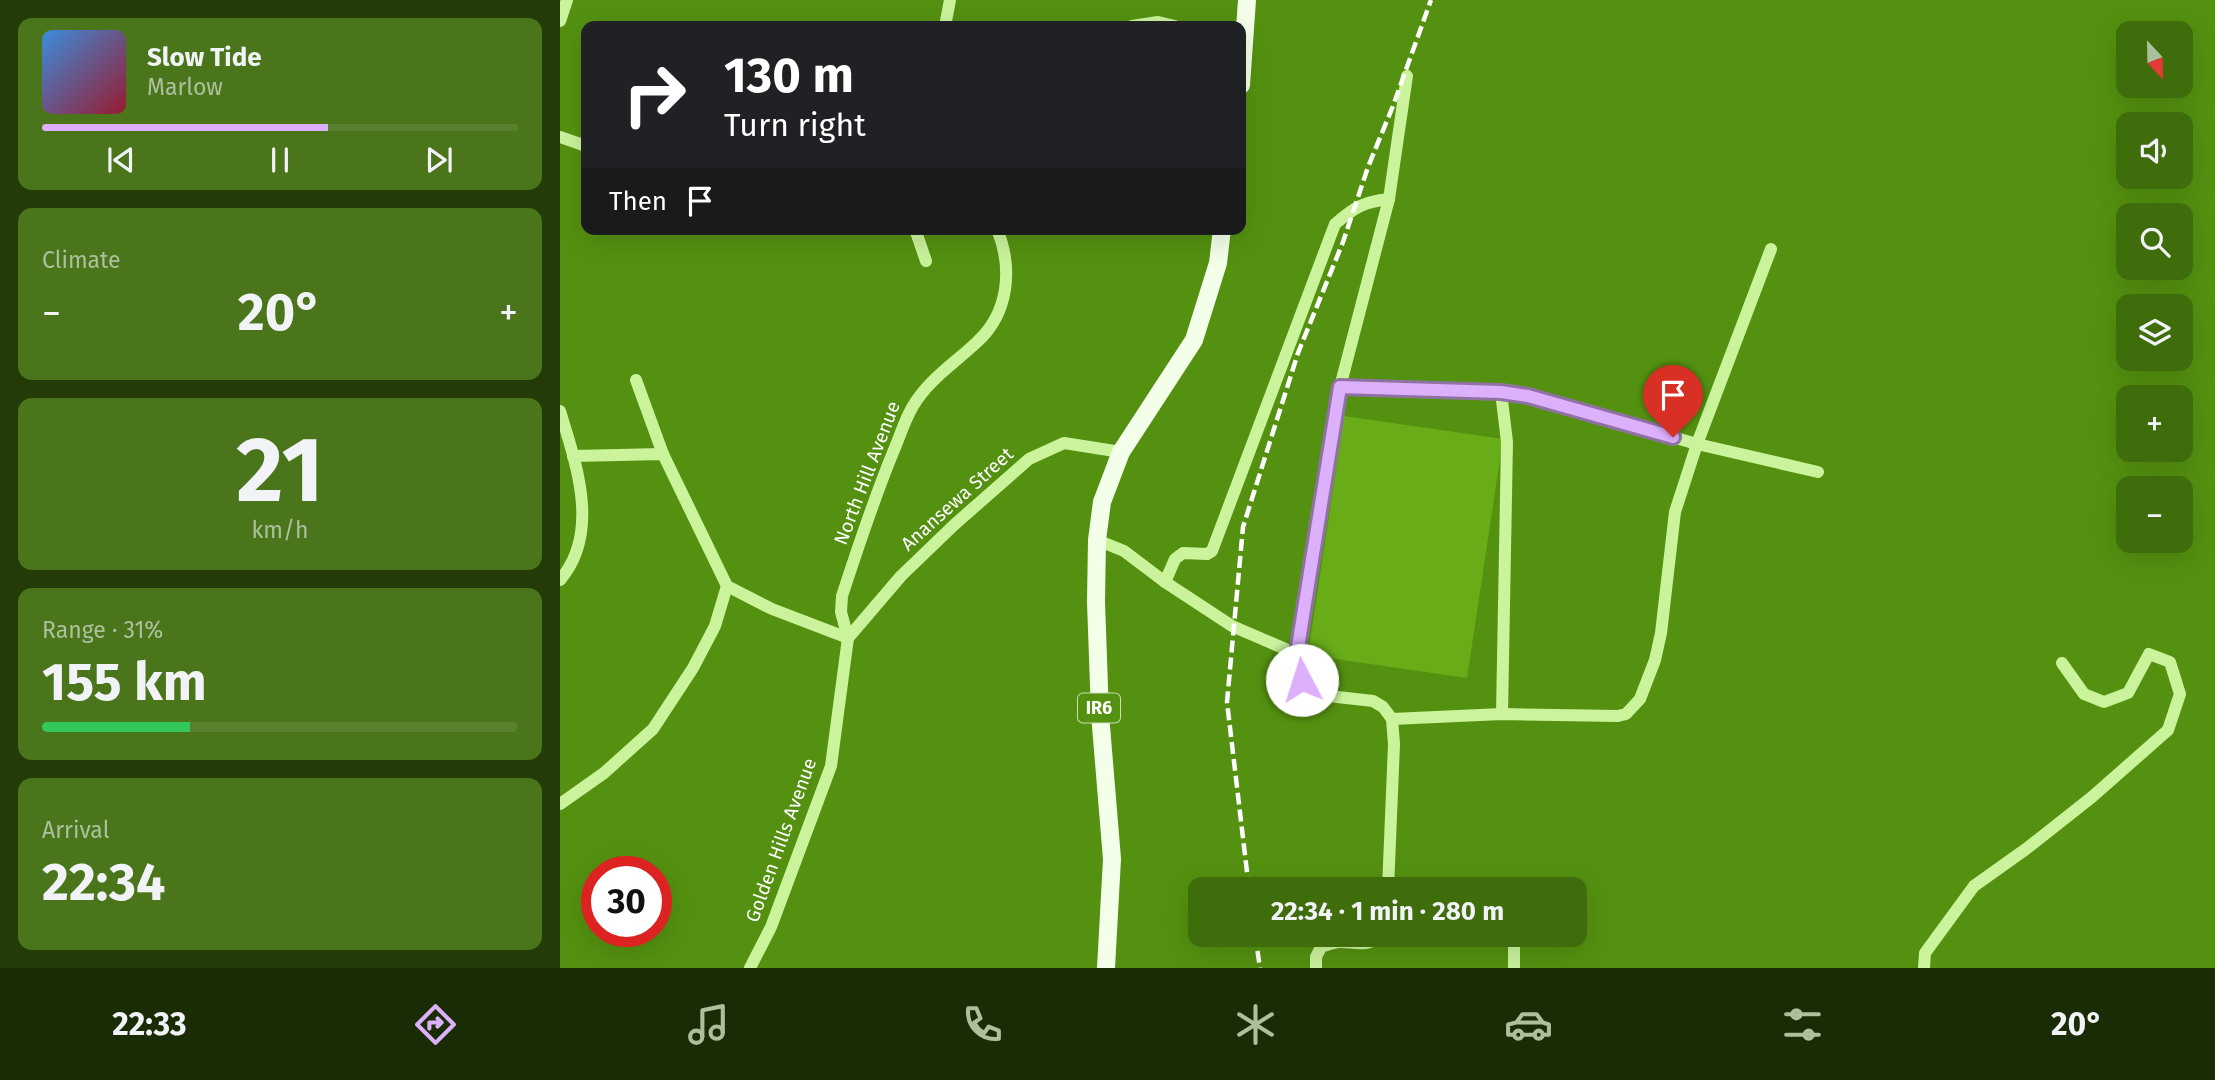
<!DOCTYPE html>
<meta charset="utf-8">
<style>
:root{--surface:#3f6d0c;--page:#4a751a;--text:#f1f3f6;--muted:#adc09d;--line:#58802d;--accent:#dcb0fa}
body{margin:0;font-family:"Fira Sans",sans-serif;background:var(--page);color:var(--text);height:100vh;display:flex;flex-direction:column;font-size:26px;white-space:nowrap}
*{box-sizing:border-box;margin:0}
p{font-size:23px;color:var(--muted)}
.icon{flex:none;width:38px;height:38px;fill:none;stroke:currentColor;stroke-width:2;stroke-linecap:round;stroke-linejoin:round}
.map{position:relative;flex:1;overflow:hidden}
.panel{display:flex;flex-direction:column;gap:18px;padding:18px;background:#233c07;width:560px}
.panel>*{flex:none}
.banner{position:absolute;left:21px;top:21px;width:665px;height:214px;border-radius:14px;box-shadow:0 7px 28px #0002;background:#202124;color:#fff;overflow:hidden}
.needle{width:46px;rotate:158deg}
.tools{position:absolute;left:1556px;top:21px;display:grid;gap:14px}
.tools a{display:grid;place-items:center;width:77px;height:77px;border-radius:14px;background:var(--surface);box-shadow:0 7px 28px #0002;font-size:35px}
.speed{position:absolute;left:21px;top:856px;display:flex;gap:14px;font-size:35px;font-weight:700;text-align:center}
.speed>*{display:grid;place-content:center;width:91px;height:91px;border-radius:50%;background:var(--surface);box-shadow:0 7px 28px #0002;line-height:1}
.speed .limit{border:10px solid #d22;background:#fff;color:#111}
.pin{position:absolute;display:grid;place-items:center;width:60px;height:60px;color:#fff;margin:-72px -30px;border-radius:50% 50% 50% 0;rotate:-45deg;box-shadow:0 0 7px #0007}
.pin .icon{rotate:45deg}
.me{position:absolute;width:77px;margin:-38px;rotate:355deg;stroke-linejoin:round;filter:drop-shadow(0 0 5px #0008)}
.turn{display:flex;align-items:center;gap:24px;height:147px;padding:0 28px;font-size:32px}
.turn .icon{width:91px;height:91px;stroke-width:2.5}
.turn b{display:block;font-size:49px;line-height:60px}
.then{display:flex;align-items:center;height:66px;padding:0 28px;background:#0003;gap:14px;font-size:26px}
.big{font-size:52px;font-weight:700;line-height:1.1}
.panel .widget{flex:1;display:flex;flex-direction:column;justify-content:center;gap:10px;min-width:0;padding:0 24px;border-radius:14px;background:var(--page)}
.panel .dial{align-items:center;gap:0}
.dial b{font-size:91px;line-height:1}
.song{display:flex;align-items:center;gap:21px}
.cover{width:84px;height:84px;border-radius:10px;background:linear-gradient(135deg,hsl(210 70% 55%),hsl(350 70% 35%))}
.played{height:7px;border-radius:4px;background:linear-gradient(90deg,var(--accent) 60%,var(--line) 60%)}
.keys{display:flex;justify-content:space-around;direction:ltr}
.heat{display:flex;justify-content:space-between;align-items:center;font-size:38px;direction:ltr}
.charge{height:10px;border-radius:5px;background:linear-gradient(90deg,#34c759 31%,var(--line) 0)}
.trip{position:absolute;left:628px;top:877px;width:399px;height:70px;border-radius:14px;background:var(--surface);box-shadow:0 7px 28px #0002;font-weight:700;line-height:70px;text-align:center}
.menu{display:flex;height:112px;justify-content:space-around;align-items:center;background:#192c05;color:var(--muted)}
.menu .icon{width:49px;height:49px}
.menu .current{color:var(--accent)}
.menu b{font-size:32px;color:var(--text)}
main{display:flex;flex:1;min-height:0}
.map>svg:first-child{display:block}
.green{fill:#68ac18}
.lines{fill:none;stroke-linecap:round;stroke-linejoin:round}
.minor{stroke:#cbf39c;stroke-width:12}
.major{stroke:#f3ffe8;stroke-width:18}
.rail{stroke:#fff;stroke-width:4.5;stroke-dasharray:12 5;stroke-linecap:butt}
.route-casing{stroke:#8f72a2;stroke-width:18}
.route{stroke:#dcb0fa;stroke-width:12}
.labels{text-anchor:middle;dominant-baseline:central;stroke-width:7;stroke-linejoin:round;paint-order:stroke}
.shield{fill:#549110;stroke:#ccdeb7;stroke-width:2}
.shield-label{font-size:18px;font-weight:bold;fill:#fff}
.street-label{font-size:19px;fill:#fff;stroke:#549110}
</style>
<main>
<section class="panel">
<div class="widget">
<div class="song"><i class="cover"></i><div><b>Slow Tide</b><p>Marlow</p></div></div>
<div class="played"></div>
<div class="keys"><svg class="icon" aria-label="previous" viewBox="0 0 24 24"><path d="M18 5L8 12l10 7zM5 5v14"/></svg><svg class="icon" aria-label="pause" viewBox="0 0 24 24"><path d="M8 5v14M16 5v14"/></svg><svg class="icon" aria-label="next" viewBox="0 0 24 24"><path d="M6 5l10 7-10 7zM19 5v14"/></svg></div>
</div>
<div class="widget"><p>Climate</p>
<div class="heat"><a>−</a><b class="big">20°</b><a>+</a></div>
</div>
<div class="widget dial"><b>21</b><p>km/h</p></div>
<div class="widget"><p>Range · 31%</p><b class="big">155 km</b><div class="charge"></div></div>
<div class="widget"><p>Arrival</p><b class="big">22:34</b></div>
</section>
<div class="map">
<svg width="1655" height="968" viewBox="0 0 1655 968">
<rect width="100%" height="100%" fill="#549110"/>
<polygon class="green" points="784,416 943,439 907,678 748,655"/>
<g class="lines">
<g class="minor">
<polyline points="0,21 7,0"/>
<polyline points="385,26 390,0"/>
<polyline points="572,26 598,22 615,26"/>
<polyline points="0,137 26,146"/>
<polyline points="355,229 366,261"/>
<polyline points="76,380 103,454"/>
<polyline points="780,387 941,392 968,396 1137,444 1258,472"/>
<polyline points="941,392 947,442 942,714"/>
<path d="M 0,411 C 16,464 41,532 0,580"/>
<polyline points="13,456 103,454 167,586 212,609 288,638"/>
<polyline points="537,540 564,551 605,582 672,626 737,654 744,688 751,694 813,701 823,707 832,719"/>
<path d="M 605,582 L 615,559 L 623,553 L 647,554 L 652,551 L 775,224 C 795,207 803,202 829,199"/>
<polyline points="288,638 341,576 394,525 469,459 504,443 561,452"/>
<polyline points="737,654 780,387 829,199 847,76"/>
<polyline points="0,804 44,773 93,729 133,668 155,626 167,586"/>
<polyline points="828,889 834,744 832,719 942,714 1058,716 1066,714 1080,699 1095,660 1101,633 1115,512 1137,444 1211,249"/>
<path d="M 190,968 L 211,927 L 271,766 L 288,638 L 281,612 L 282,596 C 298,547 314,498 334,450 C 340,436 345,419 353,406 C 368,380 395,363 417,342 C 449,313 453,268 437,229"/>
<path d="M 756,968 L 756,957 L 761,947 C 766,945 772,943 778,942 C 793,941 810,949 821,934"/>
<polyline points="954,968 954,934"/>
<polyline points="1364,968 1365,953 1414,886 1466,849 1532,797 1608,730 1620,694 1610,662 1589,654 1568,693 1544,702 1524,694 1502,663"/>
</g>
<g class="major">
<polyline points="681,85 687,0"/>
<polyline points="546,968 552,859 540,714 536,602 537,540 542,502 561,452 634,340 658,263 662,229"/>
</g>
<g class="rail">
<polyline points="689,889 667,702 683,527 738,353 783,242 808,167 833,106 871,0"/>
<polyline points="695,934 700,968"/>
</g>
</g>
<g class="lines">
<defs>
<polyline id="route" points="742,680 737,654 741,628 780,387 941,392 968,396 1113,437"/>
</defs>
<use href="#route" class="route-casing"/>
<use href="#route" class="route"/>
</g>
<g class="labels">
<rect class="shield" x="518" y="693.5" width="42" height="29" rx="5"/>
<g class="shield-label">
<text x="539" y="708">IR6</text>
</g>
<g class="street-label">
<text transform="translate(307 473) rotate(-69)">North Hill Avenue</text>
<text transform="translate(397 499) rotate(-42)">Anansewa Street</text>
<text transform="translate(221 840) rotate(-70)">Golden Hills Avenue</text>
</g>
</g>
</svg>
<div class="tools">
<a><svg class="needle" viewBox="-14 -14 28 28"><path d="M0-13l5 13h-10z" fill="#e53935"/><path d="M0 13l5-13h-10z" fill="#adc09d"/></svg></a>
<a><svg class="icon" aria-label="sound" viewBox="0 0 24 24"><path d="M4 9h4l5-4v14l-5-4H4zM17 9q2 3 0 6"/></svg></a>
<a><svg class="icon" aria-label="search" viewBox="0 0 24 24"><circle cx="10" cy="10" r="6"/><path d="M15 15l6 6"/></svg></a>
<a><svg class="icon" aria-label="layers" viewBox="0 0 24 24"><path d="M12 4l9 5-9 5-9-5zM3 14l9 5 9-5"/></svg></a>
<a>+</a>
<a>−</a>
</div>
<div class="speed"><div class="limit">30</div></div>
<div class="pin" style="left:1113px;top:437px;background:#d93025"><svg class="icon" aria-label="arrive" viewBox="0 0 24 24"><path d="M6 21V4h12l-3 4 3 4H6"/></svg></div>
<svg class="me" style="left:742px;top:680px" viewBox="-20 -20 40 40"><circle r="19" fill="#fff"/><path d="M0-13L10 11 0 6-10 11z" fill="#dcb0fa"/></svg>
<div class="trip">22:34 · 1 min · 280 m</div>
<div class="banner">
<div class="turn"><svg class="icon" aria-label="right" viewBox="0 0 24 24"><path d="M7 20v-9h11M14 6l5 5-5 5"/></svg><div><b>130 m</b>Turn right</div></div>
<div class="then">Then<svg class="icon" aria-label="arrive" viewBox="0 0 24 24"><path d="M6 21V4h12l-3 4 3 4H6"/></svg></div>
</div>
</div>
</main>
<nav class="menu">
<b>22:33</b>
<svg class="icon current" aria-label="directions" viewBox="0 0 24 24"><path d="M12 3l9 9-9 9-9-9zM9 14v-3h6M13 9l2 2-2 2"/></svg>
<svg class="icon" aria-label="music" viewBox="0 0 24 24"><path d="M9 18V5l10-2v13"/><circle cx="6" cy="18" r="3"/><circle cx="16" cy="16" r="3"/></svg>
<svg class="icon" aria-label="phone" viewBox="0 0 24 24"><path d="M5 4h4l2 5-3 2q2 4 5 5l2-3 5 2v4C11 20 4 13 5 4z"/></svg>
<svg class="icon" aria-label="climate" viewBox="0 0 24 24"><path d="M12 3v18M4 7l16 10M4 17L20 7"/></svg>
<svg class="icon" aria-label="car" viewBox="0 0 24 24"><path d="M5 17H2v-5l4-1 3-4h7l3 4 3 1v5h-3M9 17h6M6 11h13"/><circle cx="7" cy="17" r="2"/><circle cx="17" cy="17" r="2"/></svg>
<svg class="icon" aria-label="filters" viewBox="0 0 24 24"><path d="M4 7h16M4 17h16"/><circle cx="9" cy="7" r="2"/><circle cx="15" cy="17" r="2"/></svg>
<b>20°</b>
</nav>
